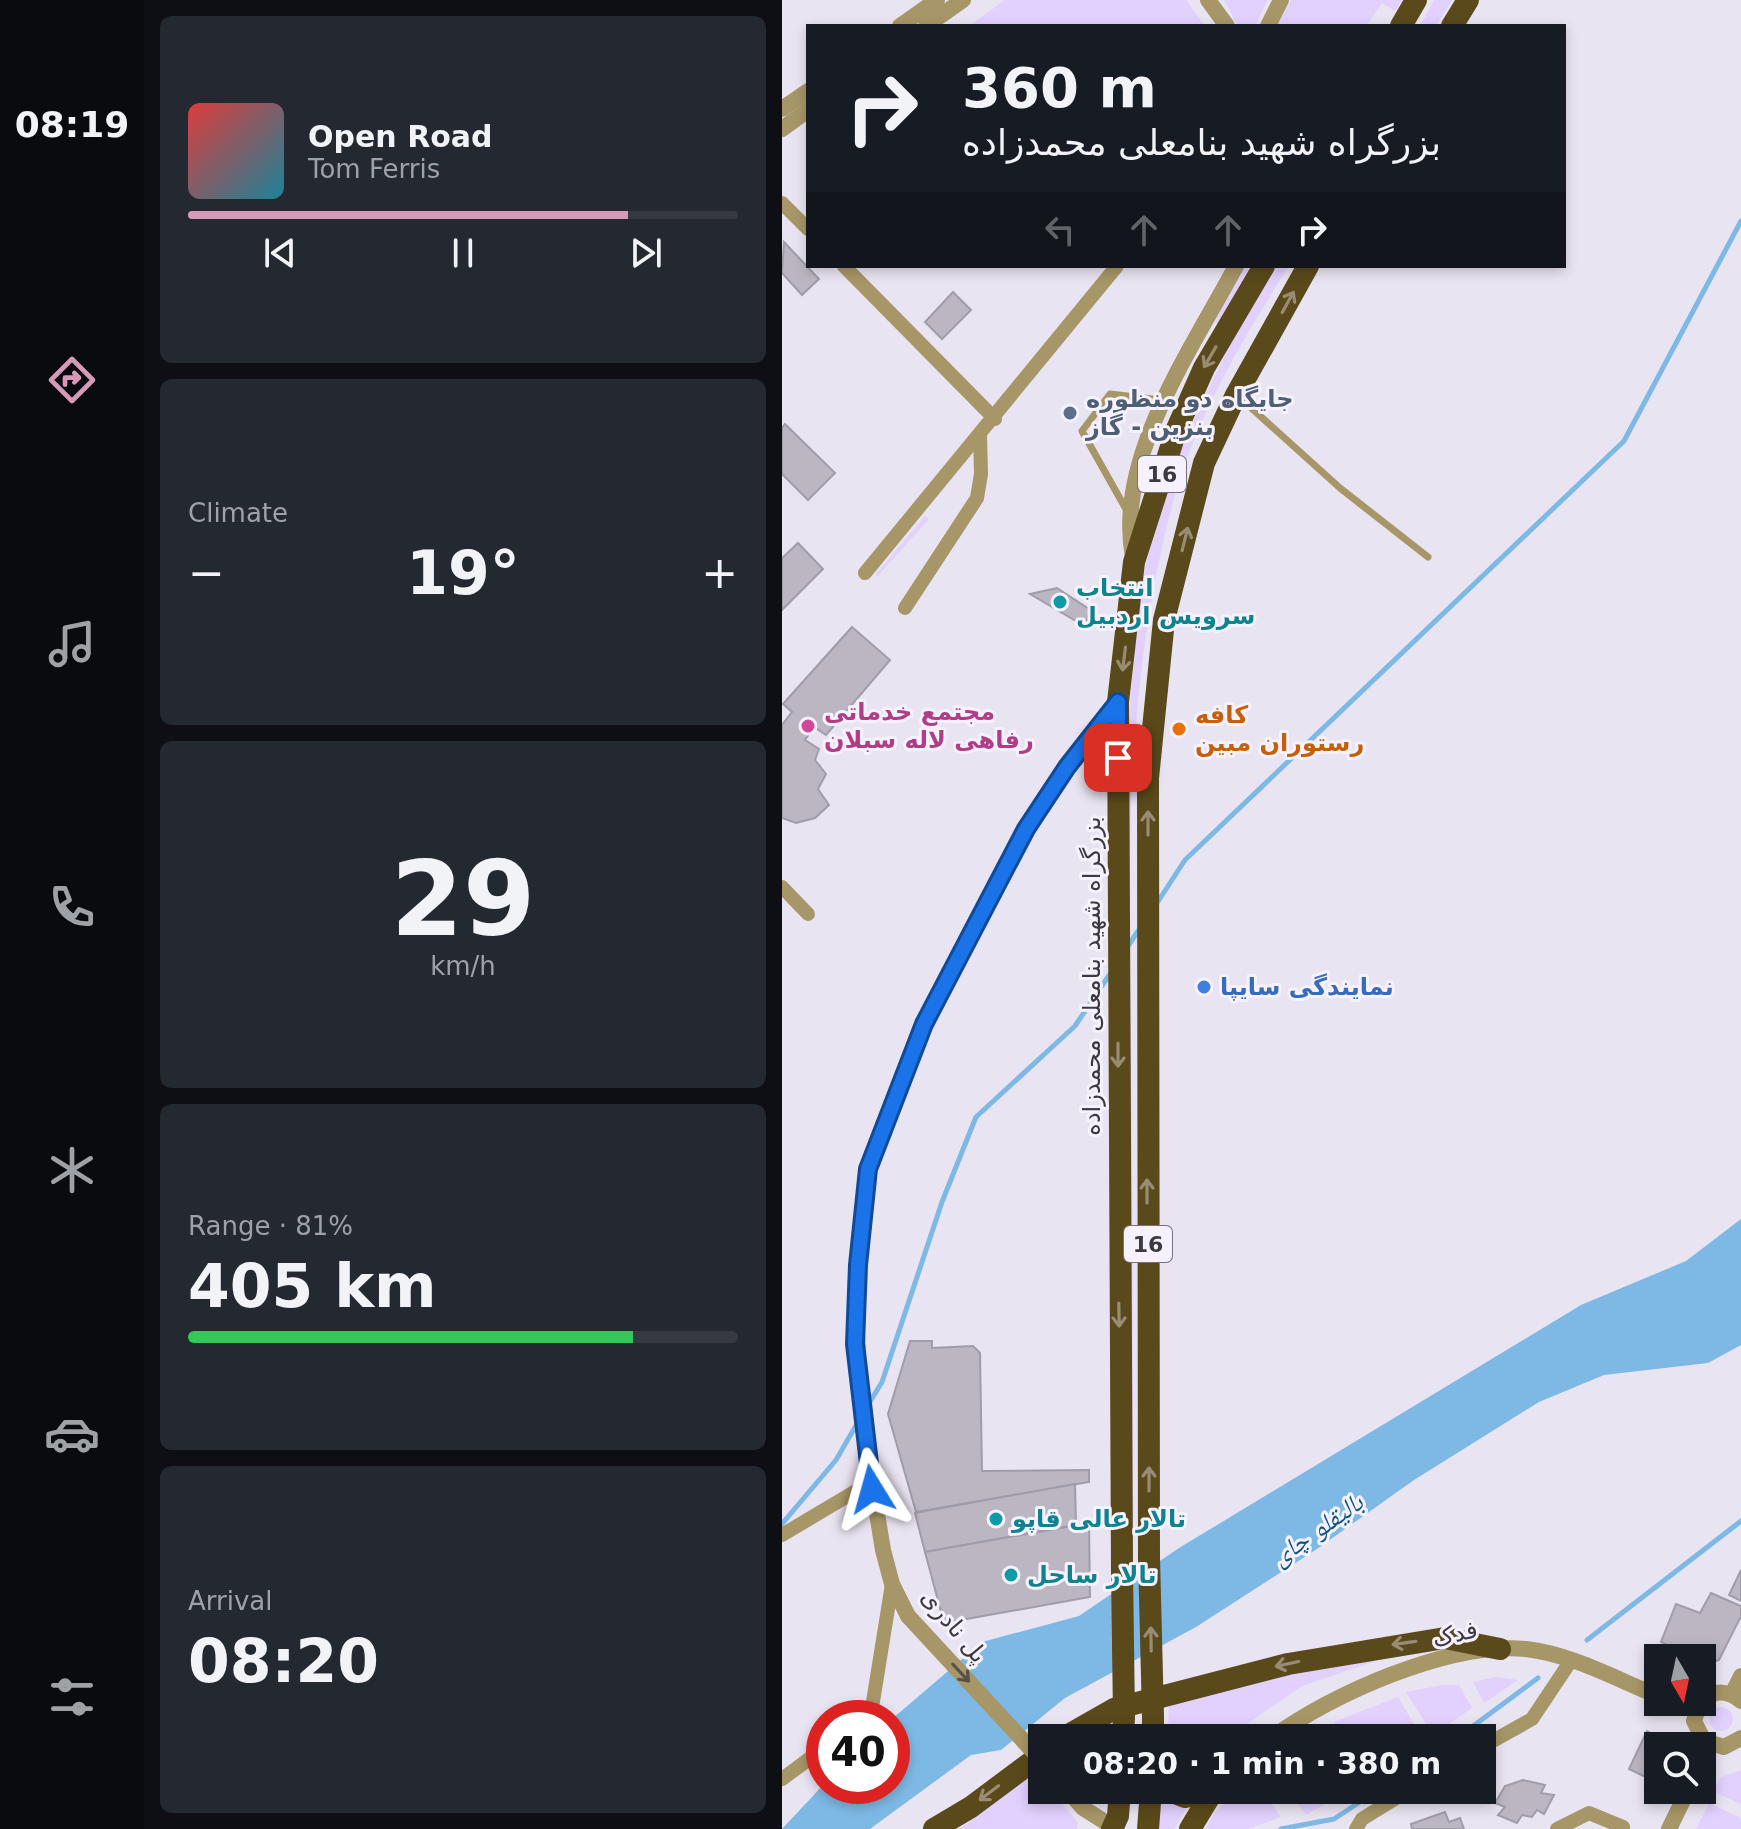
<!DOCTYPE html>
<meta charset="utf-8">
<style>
:root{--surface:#171b24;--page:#242831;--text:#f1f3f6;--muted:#9ea1a6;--line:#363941;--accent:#d699b8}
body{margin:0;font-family:"DejaVu Sans","Noto Naskh Arabic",sans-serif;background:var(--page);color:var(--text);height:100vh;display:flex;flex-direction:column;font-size:30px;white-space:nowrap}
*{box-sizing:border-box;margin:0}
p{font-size:26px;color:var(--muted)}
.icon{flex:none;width:44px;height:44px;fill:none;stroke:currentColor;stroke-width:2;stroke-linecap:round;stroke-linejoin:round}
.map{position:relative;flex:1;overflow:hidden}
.sheet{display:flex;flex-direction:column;gap:16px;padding:16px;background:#0d0f14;width:638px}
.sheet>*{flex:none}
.hud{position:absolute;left:24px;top:24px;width:760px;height:244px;border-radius:0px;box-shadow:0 4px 12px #0003;background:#171b24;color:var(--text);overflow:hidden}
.needle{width:52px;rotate:171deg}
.tools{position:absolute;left:862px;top:1644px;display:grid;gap:16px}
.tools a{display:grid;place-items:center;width:72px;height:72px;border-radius:0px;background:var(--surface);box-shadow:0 4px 12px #0003;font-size:40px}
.speed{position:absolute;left:24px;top:1700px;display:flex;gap:16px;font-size:40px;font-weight:700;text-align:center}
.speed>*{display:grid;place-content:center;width:104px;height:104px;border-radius:50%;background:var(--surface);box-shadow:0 4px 12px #0003;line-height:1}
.speed .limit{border:12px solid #d22;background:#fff;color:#111}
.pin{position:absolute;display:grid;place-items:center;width:68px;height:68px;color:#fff;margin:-34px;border-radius:16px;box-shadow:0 4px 12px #0006}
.me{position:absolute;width:88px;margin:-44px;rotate:352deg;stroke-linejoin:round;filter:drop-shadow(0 0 6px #0008)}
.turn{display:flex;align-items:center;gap:28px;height:168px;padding:0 24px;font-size:36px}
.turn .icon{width:104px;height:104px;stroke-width:2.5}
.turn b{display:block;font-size:56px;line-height:68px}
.lanes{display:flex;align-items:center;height:76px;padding:0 24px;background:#0003;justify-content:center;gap:40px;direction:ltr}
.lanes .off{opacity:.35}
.big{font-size:60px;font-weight:700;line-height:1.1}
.sheet .widget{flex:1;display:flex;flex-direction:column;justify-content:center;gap:12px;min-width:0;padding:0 28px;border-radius:12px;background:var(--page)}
.sheet .dial{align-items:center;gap:0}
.dial b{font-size:104px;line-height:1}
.song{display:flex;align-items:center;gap:24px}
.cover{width:96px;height:96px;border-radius:12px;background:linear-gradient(135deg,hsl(0 70% 55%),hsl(190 70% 35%))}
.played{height:8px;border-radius:4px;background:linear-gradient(90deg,var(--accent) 80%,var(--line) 80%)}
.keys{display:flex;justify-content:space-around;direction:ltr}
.heat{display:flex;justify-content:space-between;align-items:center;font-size:44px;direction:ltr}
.charge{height:12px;border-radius:6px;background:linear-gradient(90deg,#34c759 81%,var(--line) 0)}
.trip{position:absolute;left:246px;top:1724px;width:468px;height:80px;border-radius:0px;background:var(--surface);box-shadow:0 4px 12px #0003;font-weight:700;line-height:80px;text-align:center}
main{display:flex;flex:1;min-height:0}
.dock{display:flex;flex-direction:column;width:144px;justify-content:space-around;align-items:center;background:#090b0e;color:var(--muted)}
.dock .icon{width:56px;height:56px}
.dock .selected{color:var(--accent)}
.dock b{font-size:36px;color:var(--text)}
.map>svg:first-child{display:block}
.green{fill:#e2d0fe}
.water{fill:#7eb9e5}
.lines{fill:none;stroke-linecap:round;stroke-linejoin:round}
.stream{stroke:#7eb9e5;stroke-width:5}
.building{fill:#bbb6c2;stroke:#a09ca8;stroke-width:2}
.service{stroke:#a79667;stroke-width:7}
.minor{stroke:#a79667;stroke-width:14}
.tertiary{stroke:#a79667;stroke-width:16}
.trunk{stroke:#5a491a;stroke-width:22}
.tertiary-bridge{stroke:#a79667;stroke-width:16}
.trunk-bridge{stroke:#5a491a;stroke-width:22}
.oneway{stroke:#988c75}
.oneway2{stroke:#575149}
.route-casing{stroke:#114b97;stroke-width:20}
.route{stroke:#1a73e8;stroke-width:14}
.service-dot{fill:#5c6f8a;stroke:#f6f1fe;stroke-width:3}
.culture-dot{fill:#0f9aa8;stroke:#f6f1fe;stroke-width:3}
.hotel-dot{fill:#d1479c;stroke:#f6f1fe;stroke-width:3}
.food-dot{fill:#e8710a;stroke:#f6f1fe;stroke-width:3}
.shop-dot{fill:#3f7fe0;stroke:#f6f1fe;stroke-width:3}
.labels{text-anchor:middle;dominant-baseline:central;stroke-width:6;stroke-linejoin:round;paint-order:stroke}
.shield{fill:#f6f1fe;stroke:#747178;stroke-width:2}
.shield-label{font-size:22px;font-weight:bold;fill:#3c3a3f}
.service-label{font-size:24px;font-weight:bold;fill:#4e5e75;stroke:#f6f1fe;text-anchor:start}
.culture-label{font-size:24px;font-weight:bold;fill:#0d838f;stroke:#f6f1fe;text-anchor:start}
.hotel-label{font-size:24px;font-weight:bold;fill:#b23c85;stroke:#f6f1fe;text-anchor:start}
.food-label{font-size:24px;font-weight:bold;fill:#c56008;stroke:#f6f1fe;text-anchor:start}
.street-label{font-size:24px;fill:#3c3a3f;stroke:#f6f1fe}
.shop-label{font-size:24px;font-weight:bold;fill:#366cbe;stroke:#f6f1fe;text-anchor:start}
.water-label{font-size:26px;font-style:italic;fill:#105780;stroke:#f6f1fe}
</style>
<main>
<nav class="dock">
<b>08:19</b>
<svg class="icon selected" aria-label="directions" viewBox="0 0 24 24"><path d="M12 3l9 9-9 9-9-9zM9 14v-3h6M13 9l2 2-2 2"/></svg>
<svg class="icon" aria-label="music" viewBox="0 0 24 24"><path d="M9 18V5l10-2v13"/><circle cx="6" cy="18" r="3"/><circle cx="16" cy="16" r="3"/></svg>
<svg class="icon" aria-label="phone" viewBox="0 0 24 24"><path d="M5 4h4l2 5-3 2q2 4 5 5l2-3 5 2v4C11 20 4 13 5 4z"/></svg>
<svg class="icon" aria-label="climate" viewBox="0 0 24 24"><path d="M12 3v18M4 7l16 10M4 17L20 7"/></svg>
<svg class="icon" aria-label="car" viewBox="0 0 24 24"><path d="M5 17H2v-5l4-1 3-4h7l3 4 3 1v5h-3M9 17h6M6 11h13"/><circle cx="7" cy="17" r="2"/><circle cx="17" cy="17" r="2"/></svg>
<svg class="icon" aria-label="filters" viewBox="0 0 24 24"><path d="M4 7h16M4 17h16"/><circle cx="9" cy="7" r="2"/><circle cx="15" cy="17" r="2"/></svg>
</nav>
<section class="sheet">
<div class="widget">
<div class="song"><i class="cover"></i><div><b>Open Road</b><p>Tom Ferris</p></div></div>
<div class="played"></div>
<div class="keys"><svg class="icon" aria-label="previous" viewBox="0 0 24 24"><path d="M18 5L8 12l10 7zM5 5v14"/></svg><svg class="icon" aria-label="pause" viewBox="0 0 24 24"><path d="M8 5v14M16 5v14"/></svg><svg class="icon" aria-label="next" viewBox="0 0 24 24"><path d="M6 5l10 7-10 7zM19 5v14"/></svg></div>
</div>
<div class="widget"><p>Climate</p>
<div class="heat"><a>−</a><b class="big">19°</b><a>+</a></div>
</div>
<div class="widget dial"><b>29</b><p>km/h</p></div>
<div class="widget"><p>Range · 81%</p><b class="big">405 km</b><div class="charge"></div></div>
<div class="widget"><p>Arrival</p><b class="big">08:20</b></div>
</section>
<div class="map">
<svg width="959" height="1829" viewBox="0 0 959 1829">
<rect width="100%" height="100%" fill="#e9e4f1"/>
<g class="green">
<polygon points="223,0 404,0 423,26 187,26"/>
<polygon points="442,0 486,0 473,26 456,26"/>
<polygon points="509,0 620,0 613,11 600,3 584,26 495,26"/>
<polygon points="652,0 670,0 654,26 638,26"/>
<polygon points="459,266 468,266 436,324 433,323"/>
<path d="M 494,266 L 507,266 C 462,337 416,414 393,495 C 334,706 349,925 350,1141 C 351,1340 351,1539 352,1738 L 346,1738 C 350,1484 342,1230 342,976 C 342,867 341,760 353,652 C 357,617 359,581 368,547 C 397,438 437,362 494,266 Z"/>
<polygon points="143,516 147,519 95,577 94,574"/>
<polygon points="603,1658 520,1686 445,1738 386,1738 387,1700 546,1663"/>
<polygon points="713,1677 736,1680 702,1703 691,1682"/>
<polygon points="661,1685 677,1685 690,1708 651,1735 624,1692"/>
<polygon points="616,1697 640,1738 562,1738 552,1722"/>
<circle cx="939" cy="1719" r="12"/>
<polygon points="959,1770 959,1804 930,1791 939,1777"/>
<polygon points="254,1773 260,1779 260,1790 269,1790 296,1823 295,1829 177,1829"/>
<polygon points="456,1790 479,1790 499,1817 466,1829 423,1829 432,1813"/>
<polygon points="505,1790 567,1790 524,1815"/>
<polygon points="376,1793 408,1803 392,1829 374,1829"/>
<polygon points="927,1803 959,1818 959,1829 914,1829"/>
</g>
<polygon class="water" points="959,1219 959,1345 926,1363 822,1375 757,1402 632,1480 535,1549 414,1627 283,1698 219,1750 189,1755 88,1829 0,1829 42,1784 110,1786 110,1719 200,1642 297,1616 397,1548 799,1305 904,1261"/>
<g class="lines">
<g class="stream">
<polyline points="375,903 403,860 842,441 959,221"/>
<polyline points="346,946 358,928"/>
<polyline points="83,1410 100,1382 160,1202 194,1117 293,1026 330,971"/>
<polyline points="0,1524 54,1460 76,1422"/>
<polyline points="805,1640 959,1521"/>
<polyline points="675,1738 756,1678"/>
<polyline points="499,1829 552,1819 596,1790"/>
</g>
</g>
<g class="building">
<polygon points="2,242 37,279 20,295 0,273"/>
<polygon points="171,292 189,310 160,339 143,322"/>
<polygon points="3,424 53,473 26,500 0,474 0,428"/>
<polygon points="16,543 41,569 0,610 0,558"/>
<polygon points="275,588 307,609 304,627 248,594"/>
<polygon points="70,627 108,660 44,735 32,727 23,740 37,749 33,760 44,774 36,789 47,805 33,818 14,823 0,818 0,725 10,712 1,704"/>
<polygon points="128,1341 150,1341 150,1348 191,1346 198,1353 200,1471 307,1470 307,1482 134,1512 106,1414"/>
<polygon points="293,1484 294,1525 143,1552 133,1513"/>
<polygon points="307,1523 308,1597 162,1623 143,1552"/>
<polygon points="959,1570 959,1601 947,1595"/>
<polygon points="929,1593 959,1606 959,1616 937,1660 927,1664 879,1642 894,1604 918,1613"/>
<polygon points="865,1731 891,1746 876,1746 876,1783 847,1769"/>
<polygon points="741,1780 763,1785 759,1793 772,1795 762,1814 755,1810 750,1817 740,1815 735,1823 716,1815 723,1807 713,1803 723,1786"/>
<polygon points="663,1812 667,1822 678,1818 682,1829 630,1829 629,1824"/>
</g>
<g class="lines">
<g class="service">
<polyline points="456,396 558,488 646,557"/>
<polyline points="345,511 300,431 328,394 379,400"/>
</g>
<g class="minor">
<polyline points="0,203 26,229"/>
<polyline points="62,266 213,419"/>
<polyline points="83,573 335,266"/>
<polyline points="123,608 195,498 199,474 198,435"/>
<polyline points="0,887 26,914"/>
<polyline points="0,1535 89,1482"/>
<polyline points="83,1718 89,1714 110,1584"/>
<polyline points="700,1747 750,1719 788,1662"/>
<polyline points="0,1779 42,1748"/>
<polyline points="574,1829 580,1819 627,1790"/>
<polyline points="775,1829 807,1813 841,1827"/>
</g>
<g class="tertiary">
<polyline points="426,0 445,26"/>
<polyline points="118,26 155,0"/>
<polyline points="144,26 181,0"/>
<polyline points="486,26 499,0"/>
<polyline points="0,109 26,91"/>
<polyline points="0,129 26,110"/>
<path d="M 351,557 C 332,459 410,349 454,266"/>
<polyline points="126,1616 110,1584 101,1550 80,1422 73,1301 86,1169 142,1024 244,829 285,767 336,702"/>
<polyline points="950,1694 959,1676"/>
<path d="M 920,1700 C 933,1690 946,1690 959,1701"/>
<polyline points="892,1702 913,1710"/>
<polyline points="918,1702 912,1721 922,1741 942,1747 959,1738"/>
<path d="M 490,1738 C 549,1694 669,1641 744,1649 C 789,1654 834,1679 876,1696"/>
<polyline points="285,1790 301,1808 331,1827"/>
<polyline points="887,1829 906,1790"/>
</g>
<g class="trunk">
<polyline points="619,26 634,0"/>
<polyline points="670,26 686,0"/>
<polyline points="367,1557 366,778 382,620 422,463 454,395 526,266"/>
<polyline points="340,1572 336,702 352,562 394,431 422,368 482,266"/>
<polyline points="281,1738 332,1709 506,1664 663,1638 718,1649"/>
<polyline points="341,1738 342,1716"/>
<polyline points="371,1738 371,1717"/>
<polyline points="385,1790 403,1797 431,1791"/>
<polyline points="152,1829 189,1807 260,1754"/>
<polyline points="330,1829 336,1816 338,1790"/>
<polyline points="366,1829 369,1790"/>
<polyline points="408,1829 431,1791"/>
</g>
<polyline class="tertiary-bridge" points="126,1616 260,1761"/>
<g class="trunk-bridge">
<polyline points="367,1557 371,1717"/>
<polyline points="340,1572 342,1716"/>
</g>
</g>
<defs><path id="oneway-shaft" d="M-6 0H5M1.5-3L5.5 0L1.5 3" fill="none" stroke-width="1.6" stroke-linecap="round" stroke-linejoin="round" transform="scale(2)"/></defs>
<g class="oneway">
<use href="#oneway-shaft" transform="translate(506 302) rotate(-61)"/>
<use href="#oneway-shaft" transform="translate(428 357) rotate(120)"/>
<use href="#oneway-shaft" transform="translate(403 539) rotate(-76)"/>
<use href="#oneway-shaft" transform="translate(342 659) rotate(97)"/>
<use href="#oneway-shaft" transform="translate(366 823) rotate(-90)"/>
<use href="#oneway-shaft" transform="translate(336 1055) rotate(90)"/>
<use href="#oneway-shaft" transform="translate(365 1191) rotate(-90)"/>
<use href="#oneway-shaft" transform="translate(337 1315) rotate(89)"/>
<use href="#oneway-shaft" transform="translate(367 1479) rotate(-90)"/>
<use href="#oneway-shaft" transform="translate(369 1639) rotate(-91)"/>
<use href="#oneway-shaft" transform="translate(622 1643) rotate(172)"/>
<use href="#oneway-shaft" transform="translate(505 1664) rotate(168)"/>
<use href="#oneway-shaft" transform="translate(207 1793) rotate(143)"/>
</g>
<use class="oneway2" href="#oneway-shaft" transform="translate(179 1673) rotate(47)"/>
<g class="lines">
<defs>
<polyline id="route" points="90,1489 73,1344 76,1265 86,1169 142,1024 244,829 285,767 336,702 336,758"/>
</defs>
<use href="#route" class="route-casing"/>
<use href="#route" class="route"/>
</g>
<circle class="service-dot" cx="288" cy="413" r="8"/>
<g class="culture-dot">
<circle cx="278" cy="602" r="8"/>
<circle cx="214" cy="1519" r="8"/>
<circle cx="229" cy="1575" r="8"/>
</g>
<circle class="hotel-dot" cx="26" cy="726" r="8"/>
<circle class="food-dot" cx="397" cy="729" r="8"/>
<circle class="shop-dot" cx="422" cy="987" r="8"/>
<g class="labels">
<g class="shield">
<rect x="356" y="456" width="48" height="36" rx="6"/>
<rect x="342" y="1226" width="48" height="36" rx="6"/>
</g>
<g class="shield-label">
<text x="380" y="474">16</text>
<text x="366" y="1244">16</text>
</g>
<g class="service-label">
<text x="304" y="399">جایگاه دو منظوره<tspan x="304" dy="28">بنزین - گاز</tspan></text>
</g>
<g class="culture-label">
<text x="294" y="588">انتخاب<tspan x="294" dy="28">سرویس اردبیل</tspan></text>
<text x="230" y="1519">تالار عالی قاپو</text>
<text x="245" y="1575">تالار ساحل</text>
</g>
<g class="hotel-label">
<text x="42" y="712">مجتمع خدماتی<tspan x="42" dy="28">رفاهی لاله سبلان</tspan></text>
</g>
<g class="food-label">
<text x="413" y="715">کافه<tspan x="413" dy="28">رستوران مبین</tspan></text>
</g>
<g class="street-label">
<text transform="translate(310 976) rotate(-90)">بزرگراه شهید بنامعلی محمدزاده</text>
<text transform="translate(172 1626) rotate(50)">پل نادری</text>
<text transform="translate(673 1634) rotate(-13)">فدک</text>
</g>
<g class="shop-label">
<text x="438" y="987">نمایندگی سایپا</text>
</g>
<g class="water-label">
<text transform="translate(535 1529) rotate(-35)">بالیقلو چای</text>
</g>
</g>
</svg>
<div class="tools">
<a><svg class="needle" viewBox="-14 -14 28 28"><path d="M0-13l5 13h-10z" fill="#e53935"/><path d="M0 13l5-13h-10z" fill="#9ea1a6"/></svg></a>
<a><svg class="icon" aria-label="search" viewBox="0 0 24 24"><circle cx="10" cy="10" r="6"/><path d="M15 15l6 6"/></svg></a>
</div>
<div class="speed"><div class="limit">40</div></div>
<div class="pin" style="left:336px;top:758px;background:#d93025"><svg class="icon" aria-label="arrive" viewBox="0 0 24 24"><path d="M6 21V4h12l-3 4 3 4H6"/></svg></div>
<svg class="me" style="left:90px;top:1489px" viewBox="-20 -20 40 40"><path d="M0-17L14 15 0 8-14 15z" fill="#1a73e8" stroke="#fff" stroke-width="4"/></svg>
<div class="trip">08:20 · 1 min · 380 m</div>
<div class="hud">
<div class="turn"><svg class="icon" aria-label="right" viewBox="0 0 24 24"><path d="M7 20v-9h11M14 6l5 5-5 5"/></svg><div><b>360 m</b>بزرگراه شهید بنامعلی محمدزاده</div></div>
<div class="lanes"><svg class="icon off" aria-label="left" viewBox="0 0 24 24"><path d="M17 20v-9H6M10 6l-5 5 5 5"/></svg><svg class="icon off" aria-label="ahead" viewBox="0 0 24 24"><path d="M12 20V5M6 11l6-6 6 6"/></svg><svg class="icon off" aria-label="ahead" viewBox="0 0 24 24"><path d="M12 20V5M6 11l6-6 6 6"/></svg><svg class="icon" aria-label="right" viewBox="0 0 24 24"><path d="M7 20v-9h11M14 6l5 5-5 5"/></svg></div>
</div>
</div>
</main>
